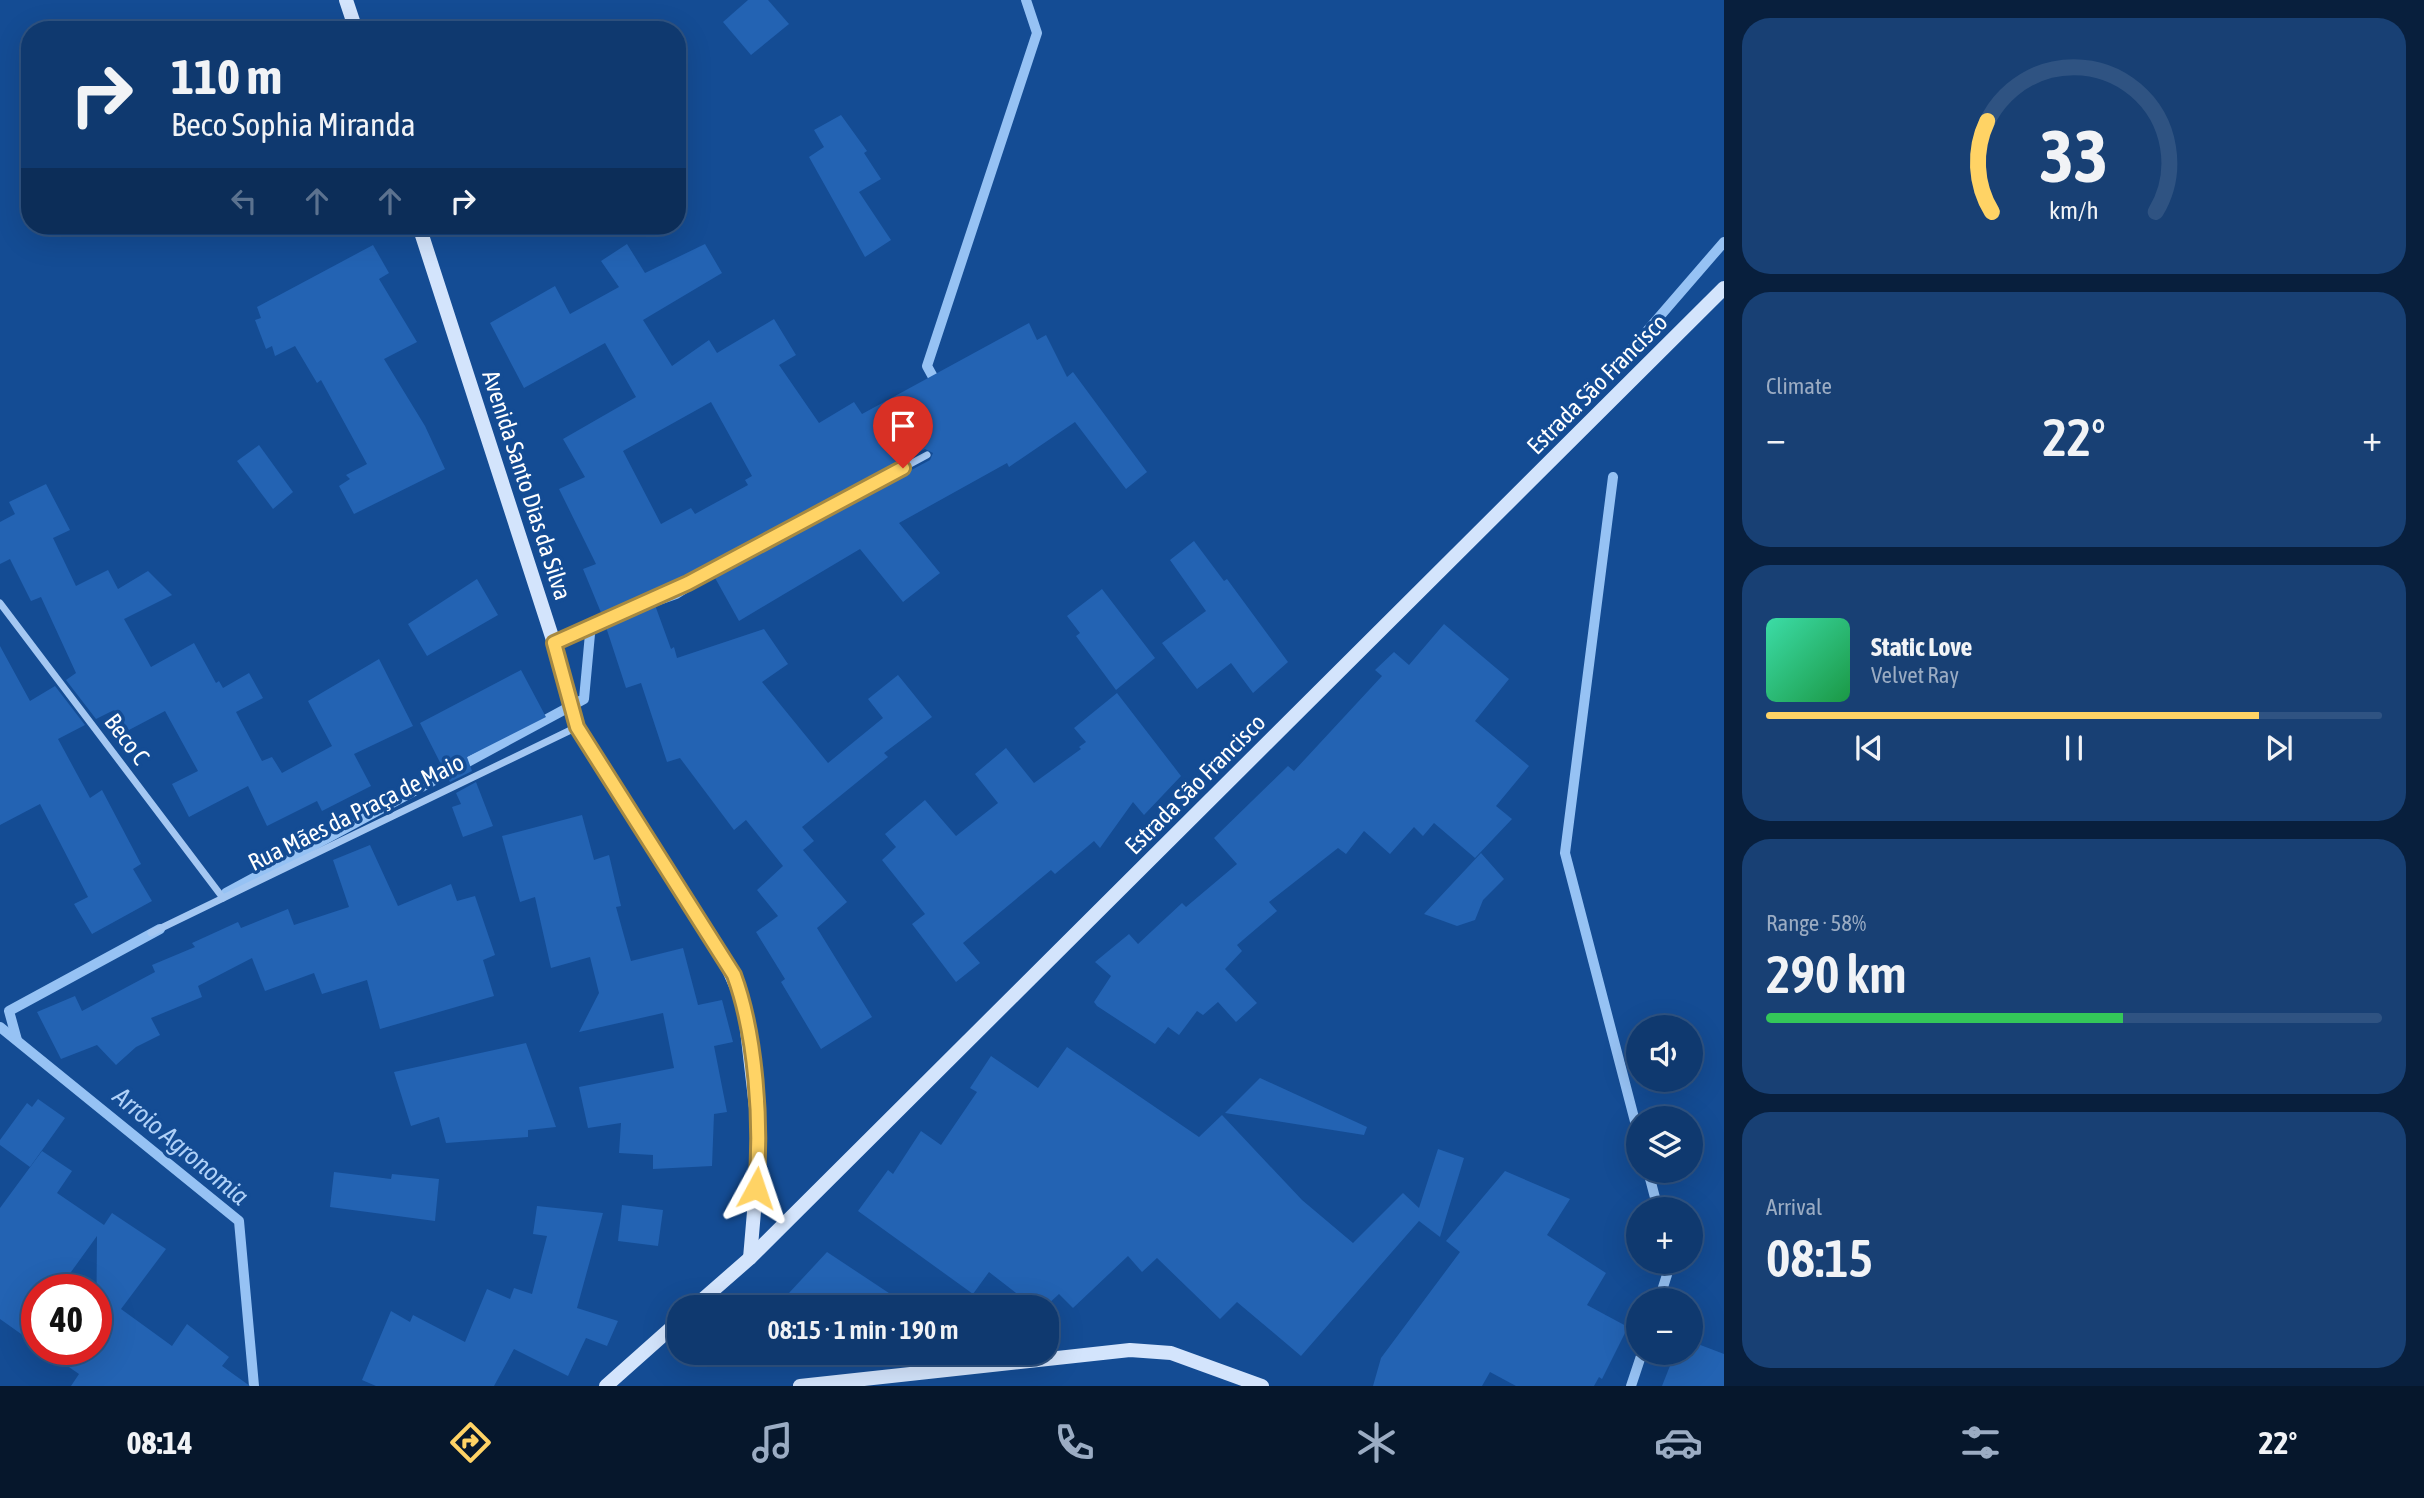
<!DOCTYPE html>
<meta charset="utf-8">
<style>
:root{--surface:#0f396f;--page:#184074;--text:#f1f3f6;--muted:#9bacc3;--line:#2f5382;--accent:#ffd365}
body{margin:0;font-family:"Asap Condensed",sans-serif;background:var(--page);color:var(--text);height:100vh;display:flex;flex-direction:column;font-size:26px;white-space:nowrap}
*{box-sizing:border-box;margin:0}
p{font-size:23px;color:var(--muted)}
.icon{flex:none;width:38px;height:38px;fill:none;stroke:currentColor;stroke-width:2;stroke-linecap:round;stroke-linejoin:round}
.map{position:relative;flex:1;overflow:hidden}
.panel{display:flex;flex-direction:column;gap:18px;padding:18px;background:#081f3d;width:700px}
.panel>*{flex:none}
.banner{position:absolute;left:21px;top:21px;width:665px;height:214px;border-radius:28px;box-shadow:0 7px 28px #0002,0 0 0 2px var(--line);background:#0f396f;color:var(--text);overflow:hidden}
.buttons{position:absolute;left:1626px;top:1015px;display:grid;gap:14px}
.buttons a{display:grid;place-items:center;width:77px;height:77px;border-radius:50%;background:var(--surface);box-shadow:0 7px 28px #0002,0 0 0 2px var(--line);font-size:35px}
.speed{position:absolute;left:21px;top:1274px;display:flex;gap:14px;font-size:35px;font-weight:700;text-align:center}
.speed>*{display:grid;place-content:center;width:91px;height:91px;border-radius:50%;background:var(--surface);box-shadow:0 7px 28px #0002,0 0 0 2px var(--line);line-height:1}
.speed .limit{border:10px solid #d22;background:#fff;color:#111}
.pin{position:absolute;display:grid;place-items:center;width:60px;height:60px;color:#fff;margin:-72px -30px;border-radius:50% 50% 50% 0;rotate:-45deg;box-shadow:0 0 7px #0007}
.pin .icon{rotate:45deg}
.me{position:absolute;width:77px;margin:-38px;rotate:5deg;stroke-linejoin:round;filter:drop-shadow(0 0 5px #0008)}
.turn{display:flex;align-items:center;gap:24px;height:147px;padding:0 35px;font-size:32px}
.turn .icon{width:91px;height:91px;stroke-width:2.5}
.turn b{display:block;font-size:49px;line-height:60px}
.lanes{display:flex;align-items:center;height:66px;padding:0 35px;background:#0003;justify-content:center;gap:35px;direction:ltr}
.lanes .off{opacity:.35}
.big{font-size:52px;font-weight:600;line-height:1.1}
.panel .widget{flex:1;display:flex;flex-direction:column;justify-content:center;gap:10px;min-width:0;padding:0 24px;border-radius:28px;background:var(--page)}
.panel .dial{align-items:center;gap:0}
.dial svg{height:182px;overflow:visible;fill:none;stroke:var(--line);stroke-width:7;stroke-linecap:round;text-anchor:middle}
.dial text{fill:var(--text);stroke:none}
.song{display:flex;align-items:center;gap:21px}
.cover{width:84px;height:84px;border-radius:10px;background:linear-gradient(135deg,hsl(160 70% 55%),hsl(140 70% 35%))}
.played{height:7px;border-radius:4px;background:linear-gradient(90deg,var(--accent) 80%,var(--line) 80%)}
.keys{display:flex;justify-content:space-around;direction:ltr}
.heat{display:flex;justify-content:space-between;align-items:center;font-size:38px;direction:ltr}
.charge{height:10px;border-radius:5px;background:linear-gradient(90deg,#34c759 58%,var(--line) 0)}
.trip{position:absolute;left:667px;top:1295px;width:392px;height:70px;border-radius:28px;background:var(--surface);box-shadow:0 7px 28px #0002,0 0 0 2px var(--line);font-weight:600;line-height:70px;text-align:center}
.tab-bar{display:flex;height:112px;justify-content:space-around;align-items:center;background:#06172c;color:var(--muted)}
.tab-bar .icon{width:49px;height:49px}
.tab-bar .current{color:var(--accent)}
.tab-bar b{font-size:32px;color:var(--text)}
main{display:flex;flex:1;min-height:0}
.map>svg:first-child{display:block}
.lines{fill:none;stroke-linecap:round;stroke-linejoin:round}
.stream{stroke:#96c2f4;stroke-width:10}
.building{fill:#2363b3;fill-rule:evenodd}
.street{stroke:#a4c7f2;stroke-width:7}
.secondary{stroke:#d3e4fc;stroke-width:14}
.route-casing{stroke:#a68942;stroke-width:18}
.route{stroke:#ffd365;stroke-width:12}
.labels{text-anchor:middle;dominant-baseline:central;stroke-width:7;stroke-linejoin:round;paint-order:stroke}
.street-label{font-size:24px;fill:#fff;stroke:#144c94}
.water-label{font-size:26px;font-style:italic;fill:#b0d1f8;stroke:#144c94}
</style>
<main>
<div class="map">
<svg width="1724" height="1386" viewBox="0 0 1724 1386">
<rect width="100%" height="100%" fill="#144c94"/>
<g class="lines">
<g class="stream">
<polyline points="1628,353 1724,242"/>
<polyline points="939,388 927,366 1037,33 1026,0"/>
<polyline points="1613,477 1565,853 1638,1133"/>
<polyline points="778,532 845,491"/>
<polyline points="650,603 676,594 695,582"/>
<polyline points="226,893 584,699 591,623 595,622"/>
<polyline points="0,1027 239,1221 254,1386"/>
<polyline points="17,1040 9,1011 160,929"/>
<polyline points="1648,1171 1658,1209"/>
<polyline points="1659,1300 1671,1262"/>
<polyline points="1631,1386 1642,1353"/>
</g>
</g>
<g class="building">
<polygon points="748,0 768,0 789,24 751,55 723,22"/>
<polygon points="841,115 867,151 864,153 881,179 859,192 891,240 865,257 809,157 824,147 814,130"/>
<path d="M 627,244 L 645,273 L 705,244 L 722,273 L 643,320 L 672,366 L 709,340 L 717,353 L 774,319 L 796,355 L 779,365 L 819,423 L 854,402 L 862,414 L 1029,323 L 1037,340 L 1046,335 L 1067,377 L 1073,372 L 1147,472 L 1126,489 L 1075,422 L 1009,467 L 1007,463 L 899,523 L 940,573 L 903,602 L 860,549 L 739,621 L 714,576 L 930,460 L 933,453 L 925,449 L 680,580 L 602,615 L 583,569 L 596,564 L 559,489 L 585,477 L 563,439 L 636,397 L 605,343 L 524,388 L 490,323 L 555,286 L 570,314 L 619,287 L 601,261 ZM 711,402 L 752,476 L 745,480 L 748,485 L 695,514 L 691,508 L 661,524 L 623,451 Z"/>
<polygon points="373,245 389,273 379,279 417,342 384,359 425,426 445,469 354,514 339,486 350,479 346,475 367,464 321,380 317,383 295,346 275,356 272,346 266,349 255,320 261,318 257,307"/>
<polygon points="259,445 293,492 273,509 237,461"/>
<polygon points="46,484 70,530 53,538 76,586 108,570 118,589 148,571 172,595 124,619 151,667 194,643 216,683 219,681 223,688 249,673 263,698 236,712 262,761 272,757 282,773 332,746 308,701 379,659 413,726 354,754 371,786 322,811 317,801 267,826 248,786 189,817 172,784 198,771 165,711 129,730 114,710 96,719 66,680 76,673 41,597 31,601 10,559 0,564 0,522 15,514 9,502"/>
<polygon points="1194,541 1224,581 1227,579 1288,662 1253,693 1231,663 1197,689 1162,643 1206,611 1170,560"/>
<polygon points="477,579 498,615 427,656 408,624"/>
<polygon points="1102,589 1155,658 1116,690 1076,636 1080,633 1067,616"/>
<polygon points="655,605 671,649 674,647 677,658 764,629 788,664 762,682 828,763 883,718 868,699 898,675 932,717 884,753 888,757 802,827 814,841 803,850 847,902 817,928 872,1017 821,1049 781,982 785,979 756,932 778,916 757,890 783,866 746,820 734,830 680,758 667,762 641,683 626,688 606,627"/>
<polygon points="1444,624 1509,679 1475,721 1529,766 1496,806 1512,819 1475,858 1434,823 1423,836 1414,827 1390,854 1364,831 1346,854 1338,848 1269,902 1277,911 1237,945 1242,951 1225,969 1257,1003 1236,1022 1218,1002 1203,1015 1197,1011 1179,1035 1168,1027 1155,1044 1097,1006 1094,1002 1111,976 1095,962 1129,934 1138,944 1182,903 1186,907 1237,864 1214,838 1288,766 1294,771 1382,676 1375,670 1394,652 1409,665"/>
<polygon points="0,646 30,701 55,686 85,725 58,739 90,798 102,790 141,864 133,869 152,901 92,934 74,904 88,897 40,804 0,825"/>
<polygon points="521,670 546,717 467,757 472,771 450,782 420,723"/>
<polygon points="1117,693 1181,776 1144,815 1133,802 1100,848 1094,841 1055,874 1051,870 963,943 980,963 956,982 912,924 925,914 882,860 896,847 885,834 925,800 956,836 998,803 975,774 1006,748 1034,783 1081,749 1079,747 1086,742 1074,728"/>
<polygon points="476,782 493,826 463,837 452,807 461,804 456,793"/>
<polygon points="582,815 594,860 609,855 621,906 616,907 631,961 683,948 698,1005 722,1000 733,1042 714,1046 727,1112 714,1114 712,1166 653,1169 653,1155 619,1153 621,1123 588,1128 579,1087 674,1068 663,1013 579,1032 599,993 590,957 551,968 535,897 520,902 502,836"/>
<polygon points="370,845 398,906 451,884 457,901 475,896 495,955 483,960 494,996 380,1029 367,980 322,994 314,973 265,991 252,958 198,986 202,997 151,1018 160,1035 136,1047 116,1065 97,1045 61,1059 37,1012 75,996 82,1011 155,972 152,965 195,947 192,943 238,922 241,928 288,909 294,925 349,907 333,860"/>
<polygon points="1481,853 1504,879 1483,900 1475,920 1457,926 1424,914"/>
<polygon points="526,1043 556,1127 528,1130 528,1137 446,1143 439,1117 411,1126 394,1072"/>
<polygon points="1067,1047 1199,1137 1222,1115 1302,1200 1353,1243 1403,1193 1419,1208 1438,1149 1464,1158 1440,1237 1419,1221 1301,1356 1237,1302 1220,1319 1157,1258 1142,1272 1128,1256 1073,1308 1059,1294 1045,1307 1034,1307 989,1272 973,1294 858,1211 888,1170 893,1174 921,1131 941,1145 977,1092 970,1088 991,1056 1038,1088"/>
<polygon points="1260,1078 1367,1127 1364,1135 1225,1113"/>
<polygon points="38,1099 65,1118 30,1167 0,1145 0,1140 27,1103 32,1107"/>
<polygon points="42,1151 72,1171 57,1193 104,1225 112,1213 166,1249 121,1309 172,1346 187,1324 229,1357 222,1366 250,1386 71,1386 79,1374 43,1349 96,1349 97,1236 58,1290 37,1290 37,1319 24,1336 0,1319 0,1208"/>
<polygon points="1505,1171 1570,1199 1547,1235 1606,1273 1587,1305 1628,1327 1602,1379 1599,1377 1594,1386 1516,1386 1490,1372 1482,1386 1373,1386 1381,1358 1460,1252 1446,1241"/>
<polygon points="334,1172 391,1179 392,1174 439,1179 435,1221 330,1207"/>
<polygon points="622,1205 663,1210 658,1246 618,1241"/>
<polygon points="537,1206 603,1213 577,1308 618,1321 607,1346 586,1338 568,1376 514,1349 494,1386 376,1386 362,1380 391,1311 410,1322 413,1315 465,1342 487,1289 510,1299 514,1288 532,1294 547,1236 533,1234"/>
<polygon points="827,1252 910,1307 776,1307"/>
<polygon points="1690,1341 1724,1354 1724,1386 1662,1386 1675,1353 1690,1353"/>
</g>
<g class="lines">
<g class="street">
<polyline points="0,603 223,898"/>
<polyline points="554,643 688,583 927,455"/>
<polyline points="151,933 577,727"/>
</g>
<g class="secondary">
<polyline points="346,0 356,30"/>
<polyline points="419,226 554,643 577,727 722,954 744,1004 760,1142 750,1258"/>
<polyline points="694,1307 750,1258 1724,288"/>
<polyline points="606,1386 679,1321"/>
<polyline points="800,1386 1130,1350 1171,1353 1262,1386"/>
</g>
</g>
<g class="lines">
<defs>
<path id="route" d="M 756,1188 C 762,1124 756,1035 734,975 L 577,727 L 554,643 L 688,583 L 903,468"/>
</defs>
<use href="#route" class="route-casing"/>
<use href="#route" class="route"/>
</g>
<g class="labels">
<g class="street-label">
<text transform="translate(1597 384) rotate(-45)">Estrada São Francisco</text>
<text transform="translate(527 485) rotate(72)">Avenida Santo Dias da Silva</text>
<text transform="translate(127 739) rotate(53)">Beco C</text>
<text transform="translate(1195 784) rotate(-45)">Estrada São Francisco</text>
<text transform="translate(356 812) rotate(-26)">Rua Mães da Praça de Maio</text>
</g>
<g class="water-label">
<text transform="translate(181 1146) rotate(40)">Arroio Agronomia</text>
</g>
</g>
</svg>
<div class="buttons">
<a><svg class="icon" aria-label="sound" viewBox="0 0 24 24"><path d="M4 9h4l5-4v14l-5-4H4zM17 9q2 3 0 6"/></svg></a>
<a><svg class="icon" aria-label="layers" viewBox="0 0 24 24"><path d="M12 4l9 5-9 5-9-5zM3 14l9 5 9-5"/></svg></a>
<a>+</a>
<a>−</a>
</div>
<div class="speed"><div class="limit">40</div></div>
<div class="pin" style="left:903px;top:468px;background:#d93025"><svg class="icon" aria-label="arrive" viewBox="0 0 24 24"><path d="M6 21V4h12l-3 4 3 4H6"/></svg></div>
<svg class="me" style="left:756px;top:1188px" viewBox="-20 -20 40 40"><path d="M0-17L14 15 0 8-14 15z" fill="#ffd365" stroke="#fff" stroke-width="4"/></svg>
<div class="trip">08:15 · 1 min · 190 m</div>
<div class="banner">
<div class="turn"><svg class="icon" aria-label="right" viewBox="0 0 24 24"><path d="M7 20v-9h11M14 6l5 5-5 5"/></svg><div><b>110 m</b>Beco Sophia Miranda</div></div>
<div class="lanes"><svg class="icon off" aria-label="left" viewBox="0 0 24 24"><path d="M17 20v-9H6M10 6l-5 5 5 5"/></svg><svg class="icon off" aria-label="ahead" viewBox="0 0 24 24"><path d="M12 20V5M6 11l6-6 6 6"/></svg><svg class="icon off" aria-label="ahead" viewBox="0 0 24 24"><path d="M12 20V5M6 11l6-6 6 6"/></svg><svg class="icon" aria-label="right" viewBox="0 0 24 24"><path d="M7 20v-9h11M14 6l5 5-5 5"/></svg></div>
</div>
</div>
<section class="panel">
<div class="widget dial"><svg viewBox="0 0 100 80">
<path d="M14 69A42 42 0 1 1 86 69"/>
<path d="M14 69A42 42 0 0 1 12 29" stroke="#ffd365"/>
<text x="50" y="56" font-size="32" font-weight="700">33</text>
<text x="50" y="72" font-size="11">km/h</text>
</svg></div>
<div class="widget"><p>Climate</p>
<div class="heat"><a>−</a><b class="big">22°</b><a>+</a></div>
</div>
<div class="widget">
<div class="song"><i class="cover"></i><div><b>Static Love</b><p>Velvet Ray</p></div></div>
<div class="played"></div>
<div class="keys"><svg class="icon" aria-label="previous" viewBox="0 0 24 24"><path d="M18 5L8 12l10 7zM5 5v14"/></svg><svg class="icon" aria-label="pause" viewBox="0 0 24 24"><path d="M8 5v14M16 5v14"/></svg><svg class="icon" aria-label="next" viewBox="0 0 24 24"><path d="M6 5l10 7-10 7zM19 5v14"/></svg></div>
</div>
<div class="widget"><p>Range · 58%</p><b class="big">290 km</b><div class="charge"></div></div>
<div class="widget"><p>Arrival</p><b class="big">08:15</b></div>
</section>
</main>
<nav class="tab-bar">
<b>08:14</b>
<svg class="icon current" aria-label="directions" viewBox="0 0 24 24"><path d="M12 3l9 9-9 9-9-9zM9 14v-3h6M13 9l2 2-2 2"/></svg>
<svg class="icon" aria-label="music" viewBox="0 0 24 24"><path d="M9 18V5l10-2v13"/><circle cx="6" cy="18" r="3"/><circle cx="16" cy="16" r="3"/></svg>
<svg class="icon" aria-label="phone" viewBox="0 0 24 24"><path d="M5 4h4l2 5-3 2q2 4 5 5l2-3 5 2v4C11 20 4 13 5 4z"/></svg>
<svg class="icon" aria-label="climate" viewBox="0 0 24 24"><path d="M12 3v18M4 7l16 10M4 17L20 7"/></svg>
<svg class="icon" aria-label="car" viewBox="0 0 24 24"><path d="M5 17H2v-5l4-1 3-4h7l3 4 3 1v5h-3M9 17h6M6 11h13"/><circle cx="7" cy="17" r="2"/><circle cx="17" cy="17" r="2"/></svg>
<svg class="icon" aria-label="filters" viewBox="0 0 24 24"><path d="M4 7h16M4 17h16"/><circle cx="9" cy="7" r="2"/><circle cx="15" cy="17" r="2"/></svg>
<b>22°</b>
</nav>
